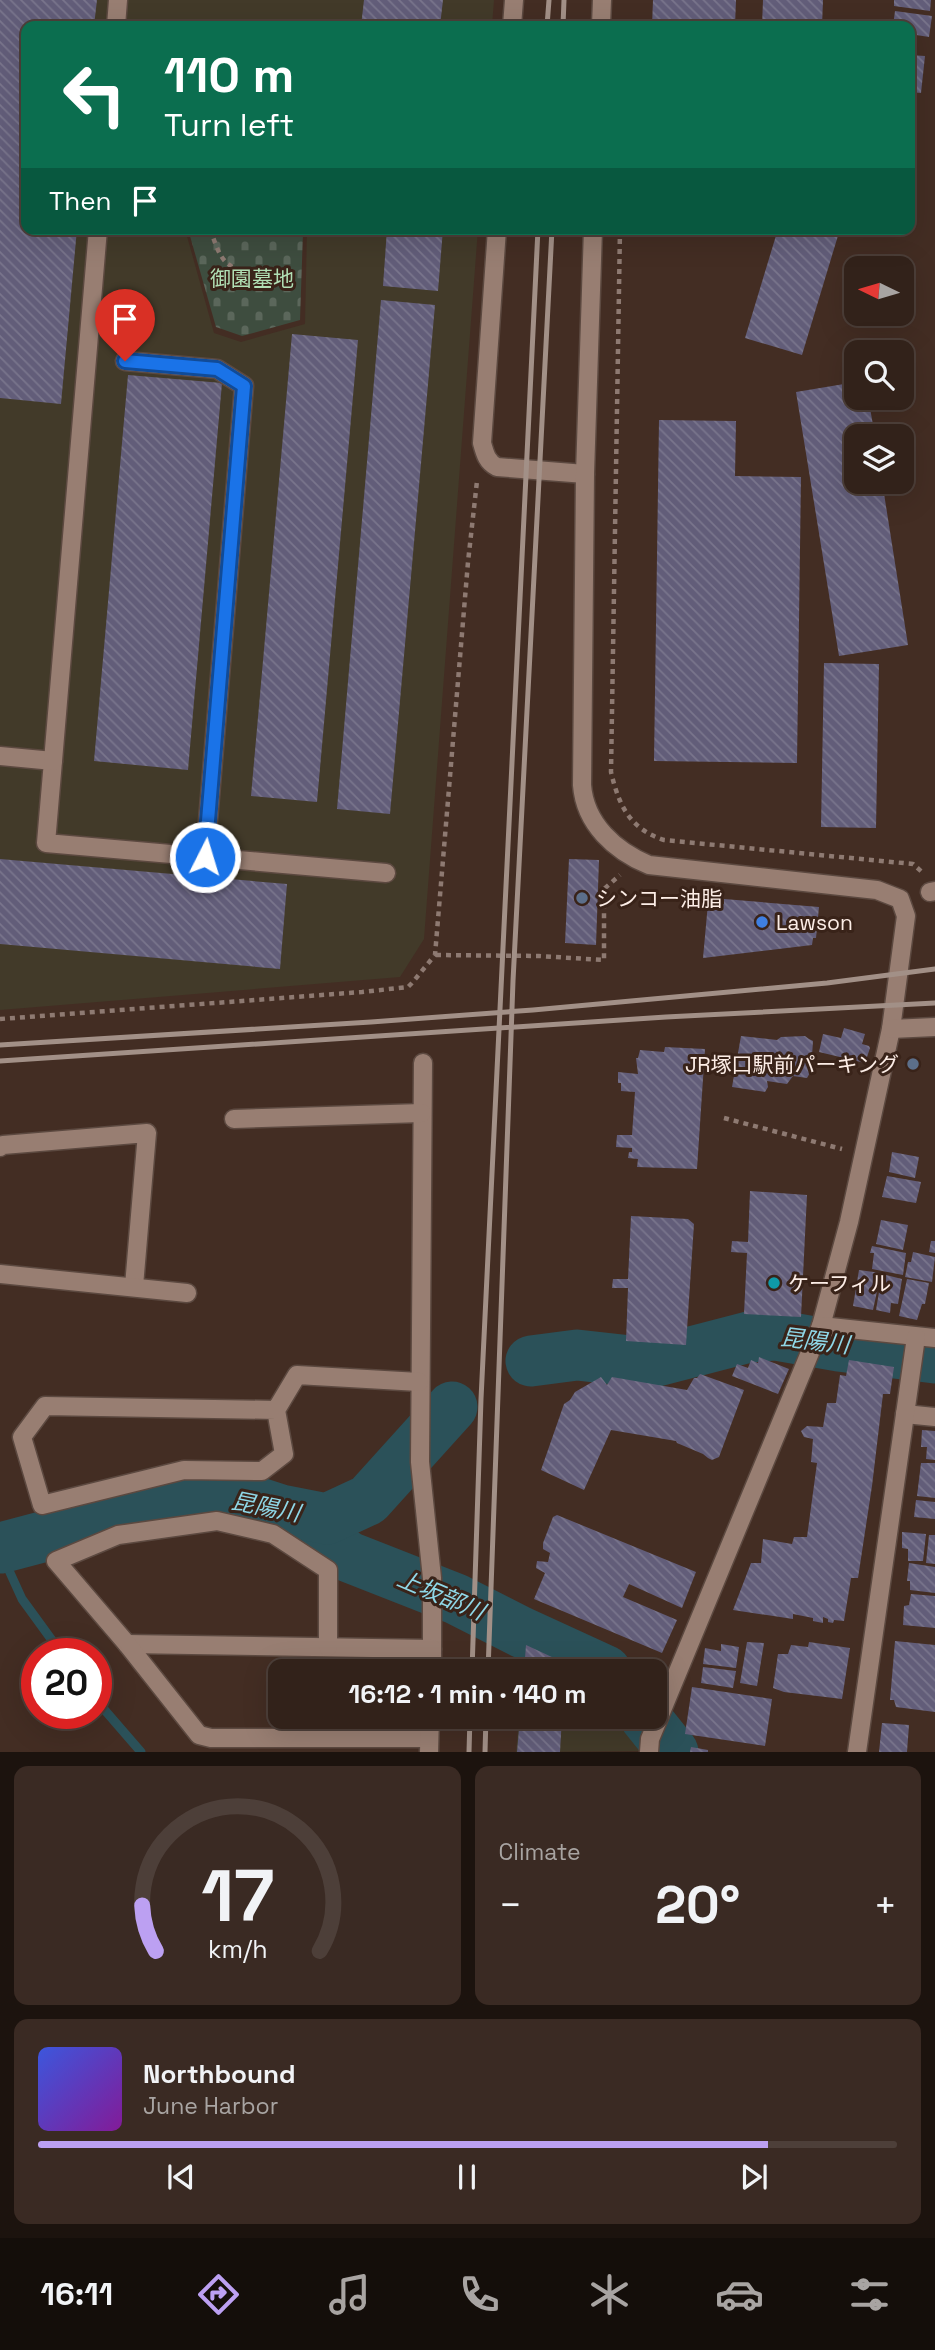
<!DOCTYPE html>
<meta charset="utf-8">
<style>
:root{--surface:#32221a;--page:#3a2a23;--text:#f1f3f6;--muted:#a8a4a2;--line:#4d3f39;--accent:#bca0f2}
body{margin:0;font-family:"Space Grotesk","Noto Sans JP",sans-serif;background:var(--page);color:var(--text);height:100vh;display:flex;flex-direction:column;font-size:26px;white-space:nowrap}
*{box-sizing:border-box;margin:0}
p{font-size:23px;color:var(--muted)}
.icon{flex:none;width:38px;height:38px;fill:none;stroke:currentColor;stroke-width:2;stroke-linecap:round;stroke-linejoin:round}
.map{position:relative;height:1752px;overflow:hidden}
.panel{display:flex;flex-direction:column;gap:14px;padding:14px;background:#1c130e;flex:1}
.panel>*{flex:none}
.banner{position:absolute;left:21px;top:21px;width:894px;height:214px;border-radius:14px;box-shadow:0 7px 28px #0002,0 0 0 2px var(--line);background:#0b6e4f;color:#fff;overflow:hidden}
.needle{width:46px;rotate:275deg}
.fabs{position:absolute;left:844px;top:256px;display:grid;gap:14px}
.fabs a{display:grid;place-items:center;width:70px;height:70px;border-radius:14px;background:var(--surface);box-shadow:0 7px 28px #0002,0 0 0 2px var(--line);font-size:35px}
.speed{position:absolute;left:21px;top:1638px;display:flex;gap:14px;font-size:35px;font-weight:700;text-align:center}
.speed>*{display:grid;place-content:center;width:91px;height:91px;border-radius:50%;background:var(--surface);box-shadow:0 7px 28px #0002,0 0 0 2px var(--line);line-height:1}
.speed .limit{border:10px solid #d22;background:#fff;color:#111}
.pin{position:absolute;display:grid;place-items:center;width:60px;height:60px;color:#fff;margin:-72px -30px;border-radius:50% 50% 50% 0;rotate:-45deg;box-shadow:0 0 7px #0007}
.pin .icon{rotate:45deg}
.me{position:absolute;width:77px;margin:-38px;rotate:5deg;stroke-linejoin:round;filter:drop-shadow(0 0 5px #0008)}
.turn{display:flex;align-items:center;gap:24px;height:147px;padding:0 28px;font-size:32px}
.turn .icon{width:91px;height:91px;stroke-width:2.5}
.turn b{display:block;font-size:49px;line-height:60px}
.then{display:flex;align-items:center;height:66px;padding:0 28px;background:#0003;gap:14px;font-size:26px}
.big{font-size:52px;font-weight:700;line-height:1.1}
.panel .card{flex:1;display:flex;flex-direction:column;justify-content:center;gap:10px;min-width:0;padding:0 24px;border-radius:14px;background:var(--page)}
.panel .dial{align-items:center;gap:0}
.dial svg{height:182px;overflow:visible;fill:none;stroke:var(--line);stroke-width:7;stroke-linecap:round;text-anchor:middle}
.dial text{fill:var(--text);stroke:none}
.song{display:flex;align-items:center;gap:21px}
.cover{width:84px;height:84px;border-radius:10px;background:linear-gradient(135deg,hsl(230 70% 55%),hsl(290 70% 35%))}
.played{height:7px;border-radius:4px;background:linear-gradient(90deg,var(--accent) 85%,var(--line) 85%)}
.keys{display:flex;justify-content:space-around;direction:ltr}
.heat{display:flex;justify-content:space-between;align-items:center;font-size:38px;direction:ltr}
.panel .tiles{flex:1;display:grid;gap:14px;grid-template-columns:1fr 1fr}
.card:last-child{grid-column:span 2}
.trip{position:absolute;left:268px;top:1659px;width:399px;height:70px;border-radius:14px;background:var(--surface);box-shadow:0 7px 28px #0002,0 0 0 2px var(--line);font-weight:700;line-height:70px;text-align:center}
.tab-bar{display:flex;height:112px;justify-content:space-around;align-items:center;background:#140e0a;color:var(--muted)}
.tab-bar .icon{width:49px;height:49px}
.tab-bar .current{color:var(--accent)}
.tab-bar b{font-size:32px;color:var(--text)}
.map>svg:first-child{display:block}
.industrial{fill:#423a29}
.cemetery{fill:url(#cemetery-stones)}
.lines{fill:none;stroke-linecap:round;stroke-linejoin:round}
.stream{stroke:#2b5159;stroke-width:9}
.river{stroke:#2b5159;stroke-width:51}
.building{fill:url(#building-back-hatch)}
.minor-casing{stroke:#5c4940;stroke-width:21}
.path{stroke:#8e7a72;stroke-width:4.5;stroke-dasharray:5 5;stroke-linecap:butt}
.minor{stroke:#987e72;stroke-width:18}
.rail{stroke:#a29087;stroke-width:5}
.route-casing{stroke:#114b97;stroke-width:18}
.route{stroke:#1a73e8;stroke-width:12}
.service-dot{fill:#5c6f8a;stroke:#392319;stroke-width:2.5}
.shop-dot{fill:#3f7fe0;stroke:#392319;stroke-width:2.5}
.culture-dot{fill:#0f9aa8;stroke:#392319;stroke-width:2.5}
.labels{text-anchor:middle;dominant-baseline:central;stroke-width:6;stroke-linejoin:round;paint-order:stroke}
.park-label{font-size:21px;fill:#b1dfb5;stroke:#392319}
.poi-label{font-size:21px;fill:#fcede6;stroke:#392319;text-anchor:start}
.water-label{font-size:23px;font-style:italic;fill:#8fd7e7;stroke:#392319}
</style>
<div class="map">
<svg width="935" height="1752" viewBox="0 0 935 1752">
<defs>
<pattern id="cemetery-stones" width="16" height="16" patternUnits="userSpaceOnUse" patternTransform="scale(1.75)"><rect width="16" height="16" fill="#3e4d3f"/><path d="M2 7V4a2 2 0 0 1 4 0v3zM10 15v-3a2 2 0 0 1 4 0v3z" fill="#5b675b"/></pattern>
<pattern id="building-back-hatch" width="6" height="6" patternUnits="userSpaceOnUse" patternTransform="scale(1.75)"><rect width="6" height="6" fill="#625d79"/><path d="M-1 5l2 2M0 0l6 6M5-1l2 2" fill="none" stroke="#79758c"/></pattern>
</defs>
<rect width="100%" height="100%" fill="#432d23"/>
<g class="industrial">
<polygon points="0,0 494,0 492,26 26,26 26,229 185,229 214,333 241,342 305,324 307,229 478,229 424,939 400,977 0,1010"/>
<polygon points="524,1641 589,1671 522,1671"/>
<polygon points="519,1717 632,1717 643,1734 642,1751 516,1752"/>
</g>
<polygon class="cemetery" points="188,229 277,229 303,232 300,320 242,336 216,327"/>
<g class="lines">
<g class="stream">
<polyline points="7,1566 22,1599 62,1654"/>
<polyline points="96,1700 141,1752"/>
</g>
<g class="river">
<polyline points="531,1361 577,1355 649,1363 749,1337 775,1335 838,1346 935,1358"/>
<polyline points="284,1512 349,1557 456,1599 521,1632 606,1671"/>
<polyline points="0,1548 125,1515 168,1497 247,1499 281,1510 327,1519 368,1500 452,1407"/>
<polyline points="645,1717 673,1752"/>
</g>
</g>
<g class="building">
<polygon points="0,0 97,0 94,26 26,26 26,229 77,229 61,404 0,398"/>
<polygon points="364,0 443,0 440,26 361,26"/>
<polygon points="653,0 736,0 735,26 652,26"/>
<polygon points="763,0 823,0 822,26 762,26"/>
<polygon points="894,0 931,0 930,11 894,6"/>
<polygon points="895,11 932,16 929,37 910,34 910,26 893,26"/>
<polygon points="910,55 925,56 921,93 910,92"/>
<polygon points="387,229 443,229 438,291 383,286"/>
<polygon points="778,229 840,229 802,355 745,338"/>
<polygon points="381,300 435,305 390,814 337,809"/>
<polygon points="292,334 358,340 317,802 251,796"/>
<polygon points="128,375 222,383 188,770 94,761"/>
<polygon points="856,382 856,397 868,397 875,436 856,436 856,481 882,481 908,645 839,656 796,392"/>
<polygon points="659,420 736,421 735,476 801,477 797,763 654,761"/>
<polygon points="824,663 879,664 876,828 821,827"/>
<polygon points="0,859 287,884 280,969 0,944"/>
<polygon points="569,859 599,860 596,945 565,943"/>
<polygon points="724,899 819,907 816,938 813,938 812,945 703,958 708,903 724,904"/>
<polygon points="844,1028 865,1034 862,1044 869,1046 870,1048 865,1063 819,1052 823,1034 841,1038"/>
<polygon points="741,1036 777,1040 781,1037 805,1036 809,1039 813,1041 811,1071 807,1078 793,1076 787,1084 767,1081 768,1087 765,1092 732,1087"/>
<polygon points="665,1047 705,1049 697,1169 637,1167 638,1159 628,1158 629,1152 632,1152 632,1148 616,1147 617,1135 632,1135 635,1092 621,1091 621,1083 618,1083 618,1072 638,1074 636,1058 638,1058 640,1050 664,1052"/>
<polygon points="892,1152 919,1157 915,1178 889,1172"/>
<polygon points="887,1176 921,1182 916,1203 882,1197"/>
<polygon points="750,1191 807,1195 801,1317 744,1314 747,1253 731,1252 732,1241 748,1242"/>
<polygon points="631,1216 688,1219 694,1224 686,1345 626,1341 628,1288 612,1288 613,1279 628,1279"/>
<polygon points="881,1220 908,1225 903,1250 876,1244"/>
<polygon points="931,1241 935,1241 935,1253 929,1252"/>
<polygon points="872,1246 906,1253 903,1275 872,1269 874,1253 870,1253"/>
<polygon points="913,1252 935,1257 932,1282 905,1277 908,1262 911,1262"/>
<polygon points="859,1270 881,1273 873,1310 853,1306"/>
<polygon points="882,1274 902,1279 898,1304 891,1303 890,1313 876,1310"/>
<polygon points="907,1279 929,1283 925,1304 922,1304 917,1320 899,1316"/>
<polygon points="759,1357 789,1369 778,1394 732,1376 737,1364 748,1368 751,1360 758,1363"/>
<polygon points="849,1360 894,1367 890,1394 883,1394 872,1486 858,1578 851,1578 844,1621 834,1620 833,1623 828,1622 828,1619 823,1617 823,1623 813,1621 813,1618 793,1614 793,1619 733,1610 751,1563 761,1563 763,1539 792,1544 794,1537 807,1537 817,1463 811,1462 813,1439 804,1437 801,1431 807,1426 823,1427 827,1403 836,1403 840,1375 846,1376"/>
<polygon points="700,1374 744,1390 719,1457 712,1460 708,1458 703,1454 677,1443 676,1441 611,1430 584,1490 541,1470 564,1404 570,1400 575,1392 601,1377 607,1385 612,1377 687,1390 694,1378 697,1378"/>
<polygon points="922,1430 935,1431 935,1460 926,1459 927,1447 921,1447"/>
<polygon points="921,1463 935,1463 935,1498 917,1496"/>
<polygon points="916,1500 935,1502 935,1519 914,1517"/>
<polygon points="557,1515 696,1572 682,1608 629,1584 623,1597 677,1620 662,1653 534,1599 545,1573 536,1568 537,1561 548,1562 550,1553 543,1549 543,1543 553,1517"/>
<polygon points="902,1532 926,1534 923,1561 908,1561 908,1549 902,1548"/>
<polygon points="929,1535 935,1535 935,1564 926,1563"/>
<polygon points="909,1563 935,1567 935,1593 910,1590 910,1581 907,1581"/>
<polygon points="911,1594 935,1596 935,1628 903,1625 904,1606 909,1605"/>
<polygon points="895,1641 935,1645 935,1712 896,1707 894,1700 890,1700"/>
<polygon points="747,1642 764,1643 757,1686 740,1683"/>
<polygon points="809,1642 850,1648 842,1699 784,1692 773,1688 778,1654 788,1654 791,1645 808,1647"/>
<polygon points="721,1644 739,1647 736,1668 703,1664 705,1648 721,1651"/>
<polygon points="526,1645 567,1664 567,1669 576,1669 576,1671 524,1671"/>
<polygon points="703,1667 736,1671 733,1688 701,1683"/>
<polygon points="692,1687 772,1699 765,1746 685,1734"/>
<polygon points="520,1717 562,1717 560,1752 517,1752"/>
<polygon points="610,1717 626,1717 631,1724 621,1731"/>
<polygon points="882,1723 909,1725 907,1752 879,1752"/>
<polygon points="691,1747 708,1750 708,1752 690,1752"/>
</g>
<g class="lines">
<defs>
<g id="minor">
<polyline points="116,26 118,0"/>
<polyline points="512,26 514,0"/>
<polyline points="601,26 602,0"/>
<path d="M 497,229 L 482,443 C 485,454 487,462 497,467 L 585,474"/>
<path d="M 593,229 L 585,474 L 582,785 C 585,824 615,851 649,865 L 877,890 L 900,899 L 906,916 L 891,1029 L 849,1222 L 821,1326 L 650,1739 L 649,1752"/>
<polyline points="125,361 217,369 244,386 205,857"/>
<polyline points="0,756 53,761 46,843 386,873"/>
<polyline points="53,761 98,229"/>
<polyline points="930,892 935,891"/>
<polyline points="891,1029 935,1027"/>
<polyline points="423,1063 420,1462 432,1578 432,1671"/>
<polyline points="234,1119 422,1113"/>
<polyline points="0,1147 3,1145 147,1133 134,1286"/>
<polyline points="0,1274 187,1293"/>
<polyline points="821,1326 935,1338"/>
<polyline points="276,1410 45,1406 22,1437 42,1505 184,1470 262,1471 284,1454 276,1410 297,1375 419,1382"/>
<polyline points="905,1414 935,1417"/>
<polyline points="127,1644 432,1649"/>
<polyline points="328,1647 328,1570 273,1534 217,1521 118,1535 56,1561 127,1644 199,1735 211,1738 429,1738"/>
<polyline points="429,1752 430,1717"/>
<polyline points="857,1752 916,1337"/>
</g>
</defs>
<use href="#minor" class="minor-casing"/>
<g class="path">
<path d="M 210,229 C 218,250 221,268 246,271"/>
<path d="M 620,229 L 611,772 C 619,806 630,829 664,840 L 913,864 L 922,872"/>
<polyline points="436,955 539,956 604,960 604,889 620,875"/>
<polyline points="0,1019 362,992 408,987 412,983 435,955 468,562 477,481"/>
<polyline points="724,1118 842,1149"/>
</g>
<use href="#minor" class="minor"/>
<g class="rail">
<polyline points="547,26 549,0"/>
<polyline points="563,26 564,0"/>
<polyline points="0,1045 371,1022 533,1010 827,983 935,969"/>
<polyline points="0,1061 666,1017 935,1003"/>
<polyline points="472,1671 481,1399 538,229"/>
<polyline points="488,1671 513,981 552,229"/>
<polyline points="469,1752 470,1717"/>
<polyline points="485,1752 486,1717"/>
</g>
</g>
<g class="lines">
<defs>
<polyline id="route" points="125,361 217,369 244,386 205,857"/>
</defs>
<use href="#route" class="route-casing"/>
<use href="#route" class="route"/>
</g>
<g class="service-dot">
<circle cx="582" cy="898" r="7"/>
<circle cx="913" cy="1064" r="7"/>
</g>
<circle class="shop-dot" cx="762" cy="922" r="7"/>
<circle class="culture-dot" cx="774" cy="1283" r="7"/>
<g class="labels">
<g class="park-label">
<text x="252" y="278">御園墓地</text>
</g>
<g class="poi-label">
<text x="596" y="898">シンコー油脂</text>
<text x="776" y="922">Lawson</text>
<text x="899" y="1064" text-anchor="end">JR塚口駅前パーキング</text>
<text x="788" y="1283">ケーフィル</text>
</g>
<g class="water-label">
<text transform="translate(815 1341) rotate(7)">昆陽川</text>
<text transform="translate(266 1507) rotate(11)">昆陽川</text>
<text transform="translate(441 1595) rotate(23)">上坂部川</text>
</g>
</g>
</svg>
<div class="fabs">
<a><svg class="needle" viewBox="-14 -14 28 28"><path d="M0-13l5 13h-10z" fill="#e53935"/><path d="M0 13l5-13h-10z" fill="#a8a4a2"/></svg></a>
<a><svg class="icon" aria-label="search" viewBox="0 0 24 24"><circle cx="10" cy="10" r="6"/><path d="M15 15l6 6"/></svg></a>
<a><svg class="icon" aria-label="layers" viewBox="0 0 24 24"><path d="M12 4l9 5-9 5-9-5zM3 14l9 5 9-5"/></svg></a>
</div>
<div class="speed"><div class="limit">20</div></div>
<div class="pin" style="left:125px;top:361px;background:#d93025"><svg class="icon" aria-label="arrive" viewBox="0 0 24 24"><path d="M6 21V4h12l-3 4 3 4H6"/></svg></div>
<svg class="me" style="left:205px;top:857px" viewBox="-20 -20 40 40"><circle r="17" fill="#1a73e8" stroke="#fff" stroke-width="3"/><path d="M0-11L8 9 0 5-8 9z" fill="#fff"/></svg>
<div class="trip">16:12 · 1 min · 140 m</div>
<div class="banner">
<div class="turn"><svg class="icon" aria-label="left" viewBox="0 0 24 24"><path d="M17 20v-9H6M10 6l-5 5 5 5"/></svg><div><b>110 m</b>Turn left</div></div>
<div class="then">Then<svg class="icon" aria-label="arrive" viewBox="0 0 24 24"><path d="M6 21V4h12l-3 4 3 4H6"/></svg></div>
</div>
</div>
<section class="panel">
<div class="tiles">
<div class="card dial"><svg viewBox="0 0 100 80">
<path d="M14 69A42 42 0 1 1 86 69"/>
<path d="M14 69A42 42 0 0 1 8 49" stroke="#bca0f2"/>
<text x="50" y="56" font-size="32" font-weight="700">17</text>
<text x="50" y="72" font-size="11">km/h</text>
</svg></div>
<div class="card"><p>Climate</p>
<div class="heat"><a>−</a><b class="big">20°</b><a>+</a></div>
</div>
<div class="card">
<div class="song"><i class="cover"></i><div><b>Northbound</b><p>June Harbor</p></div></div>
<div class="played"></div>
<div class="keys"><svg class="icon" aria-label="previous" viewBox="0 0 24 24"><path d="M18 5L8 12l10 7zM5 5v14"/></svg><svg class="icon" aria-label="pause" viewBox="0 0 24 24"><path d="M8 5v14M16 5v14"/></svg><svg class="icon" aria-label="next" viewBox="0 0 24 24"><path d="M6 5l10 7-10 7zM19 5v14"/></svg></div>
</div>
</div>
</section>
<nav class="tab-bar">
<b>16:11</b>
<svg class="icon current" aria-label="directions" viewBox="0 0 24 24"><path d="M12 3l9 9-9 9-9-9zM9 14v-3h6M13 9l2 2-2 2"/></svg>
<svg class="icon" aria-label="music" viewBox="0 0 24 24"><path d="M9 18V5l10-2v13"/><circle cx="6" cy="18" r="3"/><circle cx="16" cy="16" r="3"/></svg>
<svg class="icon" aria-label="phone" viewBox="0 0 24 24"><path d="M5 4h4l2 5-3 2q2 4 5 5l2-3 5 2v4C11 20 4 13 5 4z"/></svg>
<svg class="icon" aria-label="climate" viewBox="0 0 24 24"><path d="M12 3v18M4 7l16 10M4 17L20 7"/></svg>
<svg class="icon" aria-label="car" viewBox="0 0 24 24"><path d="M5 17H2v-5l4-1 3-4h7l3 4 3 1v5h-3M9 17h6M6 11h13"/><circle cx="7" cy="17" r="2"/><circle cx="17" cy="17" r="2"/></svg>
<svg class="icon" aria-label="filters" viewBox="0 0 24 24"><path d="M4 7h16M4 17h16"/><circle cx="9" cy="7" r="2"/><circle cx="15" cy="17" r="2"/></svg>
</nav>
